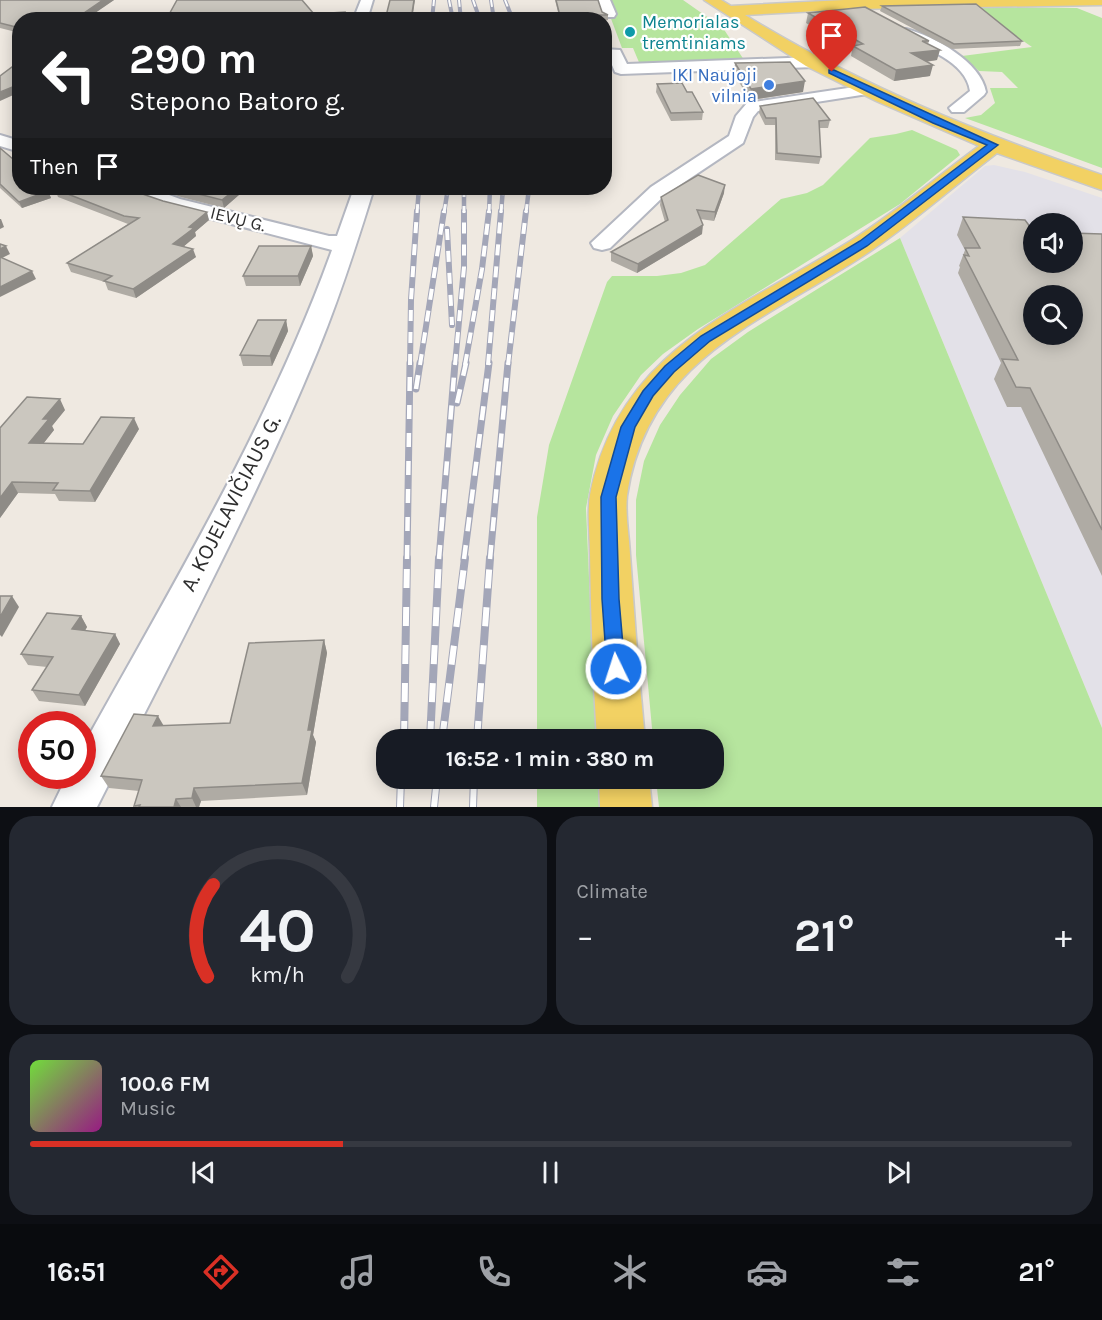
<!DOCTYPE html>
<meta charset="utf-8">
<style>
:root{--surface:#171b24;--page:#242831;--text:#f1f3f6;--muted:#9ea1a6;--line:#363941;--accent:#d93025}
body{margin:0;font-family:Karla,sans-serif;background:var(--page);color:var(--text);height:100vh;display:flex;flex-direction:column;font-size:22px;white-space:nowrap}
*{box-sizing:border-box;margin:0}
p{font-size:20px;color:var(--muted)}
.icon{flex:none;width:33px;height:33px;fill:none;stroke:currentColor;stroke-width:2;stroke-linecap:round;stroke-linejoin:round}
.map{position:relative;height:807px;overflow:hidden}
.panel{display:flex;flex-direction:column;gap:9px;padding:9px;background:#0d0f14;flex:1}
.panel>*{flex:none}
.top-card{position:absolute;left:12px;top:12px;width:600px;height:183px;border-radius:24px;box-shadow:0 3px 15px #0003;background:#202124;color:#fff;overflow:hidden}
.fabs{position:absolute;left:1023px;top:213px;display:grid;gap:12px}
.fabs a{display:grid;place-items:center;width:60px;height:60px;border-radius:50%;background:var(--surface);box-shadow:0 3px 15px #0003;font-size:30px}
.speed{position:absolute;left:18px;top:711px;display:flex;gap:12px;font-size:30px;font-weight:700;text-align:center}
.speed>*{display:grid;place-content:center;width:78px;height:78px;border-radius:50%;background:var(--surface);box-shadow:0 3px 15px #0003;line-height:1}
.speed .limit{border:9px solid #d22;background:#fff;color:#111}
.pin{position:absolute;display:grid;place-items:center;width:51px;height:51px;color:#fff;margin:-62px -26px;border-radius:50% 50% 50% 0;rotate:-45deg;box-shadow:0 0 6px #0007}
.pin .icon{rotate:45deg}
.me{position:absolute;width:66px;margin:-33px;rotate:356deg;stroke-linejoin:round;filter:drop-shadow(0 0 4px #0008)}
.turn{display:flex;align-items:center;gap:21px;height:126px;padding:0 18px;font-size:27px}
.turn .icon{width:78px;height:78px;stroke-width:2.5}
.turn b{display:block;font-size:42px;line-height:51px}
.then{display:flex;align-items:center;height:57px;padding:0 18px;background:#0003;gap:12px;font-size:22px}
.big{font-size:45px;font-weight:700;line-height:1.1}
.panel .widget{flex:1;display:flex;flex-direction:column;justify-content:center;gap:9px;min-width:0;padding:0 21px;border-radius:24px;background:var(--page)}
.panel .dial{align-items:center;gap:0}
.dial svg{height:156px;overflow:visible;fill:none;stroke:var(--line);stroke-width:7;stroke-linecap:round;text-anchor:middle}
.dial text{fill:var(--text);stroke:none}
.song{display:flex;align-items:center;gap:18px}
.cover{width:72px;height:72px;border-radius:9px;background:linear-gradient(135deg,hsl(100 70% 55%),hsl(310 70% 35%))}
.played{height:6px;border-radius:3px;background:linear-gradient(90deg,var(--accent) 30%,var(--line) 30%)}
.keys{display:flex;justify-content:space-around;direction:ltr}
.heat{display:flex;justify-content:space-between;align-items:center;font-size:33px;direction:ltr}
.panel .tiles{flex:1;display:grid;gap:9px;grid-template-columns:1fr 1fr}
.widget:last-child{grid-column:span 2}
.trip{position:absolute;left:376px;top:729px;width:348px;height:60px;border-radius:24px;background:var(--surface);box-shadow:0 3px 15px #0003;font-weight:700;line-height:60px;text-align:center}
.menu{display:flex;height:96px;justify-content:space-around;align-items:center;background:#090b0e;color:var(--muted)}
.menu .icon{width:42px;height:42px}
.menu .on{color:var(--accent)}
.menu b{font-size:27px;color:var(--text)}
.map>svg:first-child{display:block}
.industrial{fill:#e3e1e8;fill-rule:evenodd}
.green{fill:#b6e59e}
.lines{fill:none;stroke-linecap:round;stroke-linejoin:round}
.minor-casing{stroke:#b4b7c1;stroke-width:4}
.major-casing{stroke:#c9c9c9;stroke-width:3}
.minor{fill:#fff;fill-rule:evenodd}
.major{fill:#f2d163;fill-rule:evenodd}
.rail-far4-casing{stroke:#a3a6b8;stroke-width:4}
.rail-far3-casing{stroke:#a3a6b8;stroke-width:4.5}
.rail-far2-casing{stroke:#a3a6b8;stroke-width:6}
.rail-far1-casing{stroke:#a3a6b8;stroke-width:7}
.rail-casing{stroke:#a3a6b8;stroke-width:8}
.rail-far4{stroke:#fff;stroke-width:2;stroke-dasharray:7;stroke-linecap:butt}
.rail-far3{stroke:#fff;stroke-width:3;stroke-dasharray:9;stroke-linecap:butt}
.rail-far2{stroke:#fff;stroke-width:4;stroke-dasharray:11;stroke-linecap:butt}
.rail-far1{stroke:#fff;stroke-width:4.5;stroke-dasharray:14;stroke-linecap:butt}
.rail{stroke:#fff;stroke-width:6;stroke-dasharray:19;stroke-linecap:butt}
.wall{fill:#afaba4}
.shaded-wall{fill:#8e8b86}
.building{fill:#cbc7bf;stroke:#8e8b86;stroke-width:1.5;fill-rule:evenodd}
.route{fill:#1a73e8;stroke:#114b97;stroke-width:1.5}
.culture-dot{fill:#0f9aa8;stroke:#fff;stroke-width:2}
.shop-dot{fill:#3f7fe0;stroke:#fff;stroke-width:2}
.labels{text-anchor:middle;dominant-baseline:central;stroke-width:4.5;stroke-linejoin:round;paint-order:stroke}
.far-culture-label{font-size:18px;fill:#0d838f;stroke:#fff;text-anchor:start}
.far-shop-label{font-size:18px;fill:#366cbe;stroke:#fff;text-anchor:end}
.far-street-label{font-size:18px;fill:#2e2e2e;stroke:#fff}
.street-label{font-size:22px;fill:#2e2e2e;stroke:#fff}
</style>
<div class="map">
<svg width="1102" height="807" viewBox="0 0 1102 807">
<rect width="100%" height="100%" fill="#efe9e1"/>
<path class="industrial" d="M 994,165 L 1025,172 L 1102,198 L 1102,728 L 900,238 L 985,166 ZM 1034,224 L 1072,224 L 1072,262 L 1034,262 ZM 1034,296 L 1072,296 L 1072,334 L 1034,334 Z"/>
<g class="green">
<polygon points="604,0 683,0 723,28 746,63 641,67 633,48 622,48"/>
<polygon points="974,7 1077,8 1102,18 1102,168 965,118 981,115 995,103 990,88 1018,88 1002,72 979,71 962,56 1032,47"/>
<polygon points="912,130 957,150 960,155 900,204 698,329 663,354 641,375 613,416 596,455 586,508 596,739 537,739 537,517 549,445 607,282 612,276 657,276 681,273 705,265 781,199 807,193 823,185 870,138 896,134"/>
<polygon points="900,238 1102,728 1102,807 659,807 656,779 714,778 714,740 653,739 636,555 636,500 644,461 660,425 680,395 711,359 748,332"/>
<polygon points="537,779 598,779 599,807 537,807"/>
</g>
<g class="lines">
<defs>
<g id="minor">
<polygon points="361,0 373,0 367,20 353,20"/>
<polygon points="598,0 610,0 616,14 614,17 604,17"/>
<path d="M 906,29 C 934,36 981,62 986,92 L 984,95 L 964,112 L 952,112 L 949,108 L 970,91 C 966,61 924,48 901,36 L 899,33 L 901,30 Z"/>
<polygon points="604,49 620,50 627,64 814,57 822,62 814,67 621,74 615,72 609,58 604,58"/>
<polygon points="868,85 874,87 876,90 874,93 758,111 753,117 743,143 665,195 610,248 602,250 594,248 591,243 651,187 729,136 736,116 747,103"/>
<polygon points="0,135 20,141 20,152 0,146"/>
<path d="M 122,188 L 150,188 L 180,199 L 329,236 L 337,236 L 354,188 L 374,188 C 357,243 340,296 318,350 C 254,506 173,656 97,807 L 52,807 L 67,776 L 82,776 L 82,748 C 172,586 269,425 332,250 L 166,207 L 125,192 Z"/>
</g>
<g id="major">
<path d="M 704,0 L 721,0 L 731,6 L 844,0 L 1102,0 L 1102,5 L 854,9 L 745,15 C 857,84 978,133 1102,175 L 1102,190 L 997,153 C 955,185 916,220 872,250 C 769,320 648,354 627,496 C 625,515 629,535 630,554 C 634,616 639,678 645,740 L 597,740 C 593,678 591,616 590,554 C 590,535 587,514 590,495 C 619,348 740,310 852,240 C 896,212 937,177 979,146 L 876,101 L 806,66 Z"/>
<polygon points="599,778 649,778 652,807 600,807"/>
</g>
</defs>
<use href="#minor" class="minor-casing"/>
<use href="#major" class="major-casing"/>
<use href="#minor" class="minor"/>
<use href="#major" class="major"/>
<defs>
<g id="rail-far4">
<polyline points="449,0 453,20"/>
<polyline points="459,0 461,20"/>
<polyline points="473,0 480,20"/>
<polyline points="491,0 494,20"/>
<polyline points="505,0 513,20"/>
<polyline points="432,20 434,0"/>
</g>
<g id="rail-far3">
<polyline points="464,188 464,213"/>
<polyline points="417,213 419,188"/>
<polyline points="444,213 448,188"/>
<polyline points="489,213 490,188"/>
<polyline points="501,213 503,188"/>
<polyline points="526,213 529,188"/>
</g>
<g id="rail-far2">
<polyline points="447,229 452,325"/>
<polyline points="410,365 411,300 417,211"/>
<polyline points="420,365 444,211"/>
<polyline points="455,365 464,267 464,211"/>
<polyline points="465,365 482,269 489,211"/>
<polyline points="488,365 501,211"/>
<polyline points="508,365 526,211"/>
</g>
<g id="rail-far1">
<polyline points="416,389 420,363"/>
<polyline points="457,403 466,363"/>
<polyline points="407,559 410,363"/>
<polyline points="439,559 455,363"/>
<polyline points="464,559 489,363"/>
<polyline points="490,559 508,363"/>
</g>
<g id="rail">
<polyline points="404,740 407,558"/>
<polyline points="430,740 439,558"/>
<polyline points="442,740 465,558"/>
<polyline points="477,740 490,558"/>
<polyline points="400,807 401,778"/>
<polyline points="434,807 437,778"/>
<polyline points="473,807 474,778"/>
</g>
</defs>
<use href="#rail-far4" class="rail-far4-casing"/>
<use href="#rail-far3" class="rail-far3-casing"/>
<use href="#rail-far2" class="rail-far2-casing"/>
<use href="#rail-far1" class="rail-far1-casing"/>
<use href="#rail" class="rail-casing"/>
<use href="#rail-far4" class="rail-far4"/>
<use href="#rail-far3" class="rail-far3"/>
<use href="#rail-far2" class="rail-far2"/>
<use href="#rail-far1" class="rail-far1"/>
<use href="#rail" class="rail"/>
</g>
<g class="wall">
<polygon points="0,0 114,0 90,16 20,20 20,33 0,28"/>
<polygon points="555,0 598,0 602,12 608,15 608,20 604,21 604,20 560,20"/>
<polygon points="882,6 1022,41 1020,46 952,49 880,11"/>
<polygon points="808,13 929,41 928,44 937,60 926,62 930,76 894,81 851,56 852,50 806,23"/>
<polygon points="735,63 803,92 750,100 734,74"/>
<polygon points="657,84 687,92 703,112 702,120 671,121 656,92"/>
<polygon points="760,106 830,120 828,128 819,128 821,157 819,164 775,160 775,125 765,125 759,113"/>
<polygon points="0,148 48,191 51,198 22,208 0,188"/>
<polygon points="155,188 256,188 250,195 240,194 224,208 181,197"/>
<polygon points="55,189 209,220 195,232 196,236 184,246 196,257 136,298 108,290 105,282 71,272 67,263 128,224 58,197"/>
<polygon points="724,193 714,221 700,219 702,234 637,273 611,261 611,252 665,222 660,205 661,197"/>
<polygon points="963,217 1033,232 1102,234 1102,576 1021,407 1007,407 994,379 1001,363 958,273 960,267 959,266 965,250 957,235"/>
<polygon points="311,246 313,256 300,286 246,286 243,276"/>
<polygon points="286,320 288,331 272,366 243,366 240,355"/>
<polygon points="65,410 52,426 54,430 43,444 83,444 139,429 95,502 59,501 55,494 18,493 0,518 0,428"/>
<polygon points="81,616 87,627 85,631 115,634 120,644 85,706 39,701 32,690 47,667 28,665 21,654"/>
<polygon points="324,640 327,653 313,735 316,742 307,795 201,801 199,807 135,807 134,806 139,791 109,788 101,776 163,726 230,723"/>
</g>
<g class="shaded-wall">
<polygon points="103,0 114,0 85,20 81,15"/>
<polygon points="414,0 415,0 412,20 411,20"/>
<polygon points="940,50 937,60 908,64 911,53"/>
<polygon points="933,65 930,76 894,81 896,70"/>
<polygon points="805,81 803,92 750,100 751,89"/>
<polygon points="20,84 20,92 0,101 0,92"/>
<polygon points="725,185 724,193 714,221 715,212"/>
<polygon points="237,188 239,188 240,194 224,208 222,200"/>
<polygon points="249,188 256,188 250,195"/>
<polygon points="48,191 51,198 22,208 19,202"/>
<polygon points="207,212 209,220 195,232 196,236 176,253 173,244 189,227"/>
<polygon points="0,219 1,219 4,227 0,229"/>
<polygon points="703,225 702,234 637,273 638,264"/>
<polygon points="6,246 10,254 0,259 0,249"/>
<polygon points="311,246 313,256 300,286 298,276"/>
<polygon points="193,249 196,257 136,298 133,289"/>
<polygon points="32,271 36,279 0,297 0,287"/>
<polygon points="286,320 288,331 272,366 270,356"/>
<polygon points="60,399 65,410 52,426 54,430 35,454 29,443 43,419"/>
<polygon points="134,418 139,429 95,502 90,491"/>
<polygon points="12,482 18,493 0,518 0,498"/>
<polygon points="12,596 19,607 2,637 0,635 0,617"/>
<polygon points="81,616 87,627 79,640 72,629"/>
<polygon points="115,634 120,644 85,706 79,695"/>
<polygon points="324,640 327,653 313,735 316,742 307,795 302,783 308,730"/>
<polygon points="158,716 165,728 153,726"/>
<polygon points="194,788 201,801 199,807 196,807 192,798"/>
<polygon points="176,799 181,807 174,807"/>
</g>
<g class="building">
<polygon points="0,0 103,0 81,15 116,20 20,20 20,28 0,23"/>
<polygon points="177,0 302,0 314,14 345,12 343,20 166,20"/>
<polygon points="390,0 414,0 411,20 385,20"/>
<polygon points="556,0 598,0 602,12 608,15 596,15 598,20 561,20"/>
<polygon points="976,4 1022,41 954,44 882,6"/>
<polygon points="865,7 929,41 922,41 940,50 911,53 933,65 896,70 853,46 863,44 808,13"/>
<polygon points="20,61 20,84 0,92 0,76"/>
<polygon points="790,62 805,81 751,89 735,63"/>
<polygon points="682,83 687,92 692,92 703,112 671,113 657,84"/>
<polygon points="813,98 830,120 819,121 821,157 777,153 776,118 766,118 760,106"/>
<polygon points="0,148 20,165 20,188 44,188 48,191 19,202 0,184"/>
<polygon points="698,175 725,185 715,212 697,210 703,225 638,264 611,252 668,220 661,197"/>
<polygon points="58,188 125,188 163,201 207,212 189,227 194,228 173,244 193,249 133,289 104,281 112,276 67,263 139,218 124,216 55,189"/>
<polygon points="175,188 237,188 222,200"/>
<path d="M 963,217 L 1025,220 L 1034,232 L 1034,262 L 1072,262 L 1072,233 L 1102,234 L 1102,530 L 1030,388 L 1016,387 L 1002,359 L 1018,360 L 964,255 L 969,256 L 965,248 L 980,248 ZM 1034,296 L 1072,296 L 1072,334 L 1034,334 Z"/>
<polygon points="0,244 6,246 0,249"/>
<polygon points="259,246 311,246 298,276 243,276"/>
<polygon points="0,257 32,271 0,287"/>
<polygon points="258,320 286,320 270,356 240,355"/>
<polygon points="27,397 60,399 43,419 49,419 29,443 83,444 101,417 134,418 90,491 53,490 58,483 12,482 0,498 0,428"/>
<polygon points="0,596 12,596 0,617"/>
<polygon points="47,613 81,616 72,629 115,634 79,695 32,690 53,657 21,654"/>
<polygon points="324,640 308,730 312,730 302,783 194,788 192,798 176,799 174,807 139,807 140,805 134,806 142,780 101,776 134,714 158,716 153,726 230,723 249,643"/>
</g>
<polygon class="route" points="829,70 834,70 998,145 867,246 710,341 674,372 653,396 635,427 616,497 619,599 625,669 622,675 616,677 609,675 607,669 602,599 601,497 621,427 643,391 665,366 701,336 860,241 987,145 933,123 829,73"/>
<circle class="culture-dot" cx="630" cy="32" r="6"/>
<circle class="shop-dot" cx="769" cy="85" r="6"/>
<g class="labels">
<g class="far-culture-label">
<text x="642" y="22">Memorialas<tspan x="642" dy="21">tremtiniams</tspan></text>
</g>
<g class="far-shop-label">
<text x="757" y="75">IKI Naujoji<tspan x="757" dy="21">vilnia</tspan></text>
</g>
<g class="far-street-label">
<text transform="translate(238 219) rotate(14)">IEVŲ G.</text>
</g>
<g class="street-label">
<text transform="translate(231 503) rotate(-63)">A. KOJELAVIČIAUS G.</text>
</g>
</g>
</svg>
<div class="fabs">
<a><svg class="icon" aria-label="sound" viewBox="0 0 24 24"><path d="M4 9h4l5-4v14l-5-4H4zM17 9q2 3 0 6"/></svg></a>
<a><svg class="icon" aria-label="search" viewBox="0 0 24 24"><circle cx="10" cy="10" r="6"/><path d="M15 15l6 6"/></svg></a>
</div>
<div class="speed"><div class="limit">50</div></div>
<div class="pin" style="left:832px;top:72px;background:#d93025"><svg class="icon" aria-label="arrive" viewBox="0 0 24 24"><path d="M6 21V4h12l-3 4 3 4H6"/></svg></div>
<svg class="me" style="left:616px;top:669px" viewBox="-20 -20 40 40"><circle r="17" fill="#1a73e8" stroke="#fff" stroke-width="3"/><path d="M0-11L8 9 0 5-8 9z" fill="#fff"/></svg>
<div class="trip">16:52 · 1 min · 380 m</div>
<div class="top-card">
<div class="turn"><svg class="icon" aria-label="left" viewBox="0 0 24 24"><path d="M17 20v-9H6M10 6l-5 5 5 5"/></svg><div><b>290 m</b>Stepono Batoro g.</div></div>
<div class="then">Then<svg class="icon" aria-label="arrive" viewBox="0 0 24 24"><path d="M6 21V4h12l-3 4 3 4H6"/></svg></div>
</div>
</div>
<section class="panel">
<div class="tiles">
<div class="widget dial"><svg viewBox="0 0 100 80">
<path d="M14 69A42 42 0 1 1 86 69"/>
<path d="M14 69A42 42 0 0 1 17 22" stroke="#d93025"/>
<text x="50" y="56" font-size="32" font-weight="700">40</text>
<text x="50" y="72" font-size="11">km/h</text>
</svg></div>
<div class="widget"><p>Climate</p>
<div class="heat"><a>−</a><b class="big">21°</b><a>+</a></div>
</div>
<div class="widget">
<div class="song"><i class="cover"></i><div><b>100.6 FM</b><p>Music</p></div></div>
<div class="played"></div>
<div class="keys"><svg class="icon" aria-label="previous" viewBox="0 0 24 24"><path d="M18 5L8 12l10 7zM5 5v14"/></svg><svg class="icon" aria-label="pause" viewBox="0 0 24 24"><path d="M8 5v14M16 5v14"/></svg><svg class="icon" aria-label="next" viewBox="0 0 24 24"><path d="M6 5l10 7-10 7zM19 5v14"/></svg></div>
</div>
</div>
</section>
<nav class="menu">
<b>16:51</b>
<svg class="icon on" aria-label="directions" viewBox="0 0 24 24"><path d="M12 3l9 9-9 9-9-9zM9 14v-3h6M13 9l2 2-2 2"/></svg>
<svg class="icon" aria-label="music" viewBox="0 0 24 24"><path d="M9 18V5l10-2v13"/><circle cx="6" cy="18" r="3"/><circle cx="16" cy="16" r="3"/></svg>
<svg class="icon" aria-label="phone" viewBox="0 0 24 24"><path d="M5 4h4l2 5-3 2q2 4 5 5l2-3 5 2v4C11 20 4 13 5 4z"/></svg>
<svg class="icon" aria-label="climate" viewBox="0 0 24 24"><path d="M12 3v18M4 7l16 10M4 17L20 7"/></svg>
<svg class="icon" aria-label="car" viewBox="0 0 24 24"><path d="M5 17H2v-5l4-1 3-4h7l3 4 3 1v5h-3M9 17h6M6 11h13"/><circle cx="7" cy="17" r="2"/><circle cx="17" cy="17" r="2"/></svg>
<svg class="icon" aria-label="filters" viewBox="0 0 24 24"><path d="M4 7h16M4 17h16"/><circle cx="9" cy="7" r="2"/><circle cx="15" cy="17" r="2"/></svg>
<b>21°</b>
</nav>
